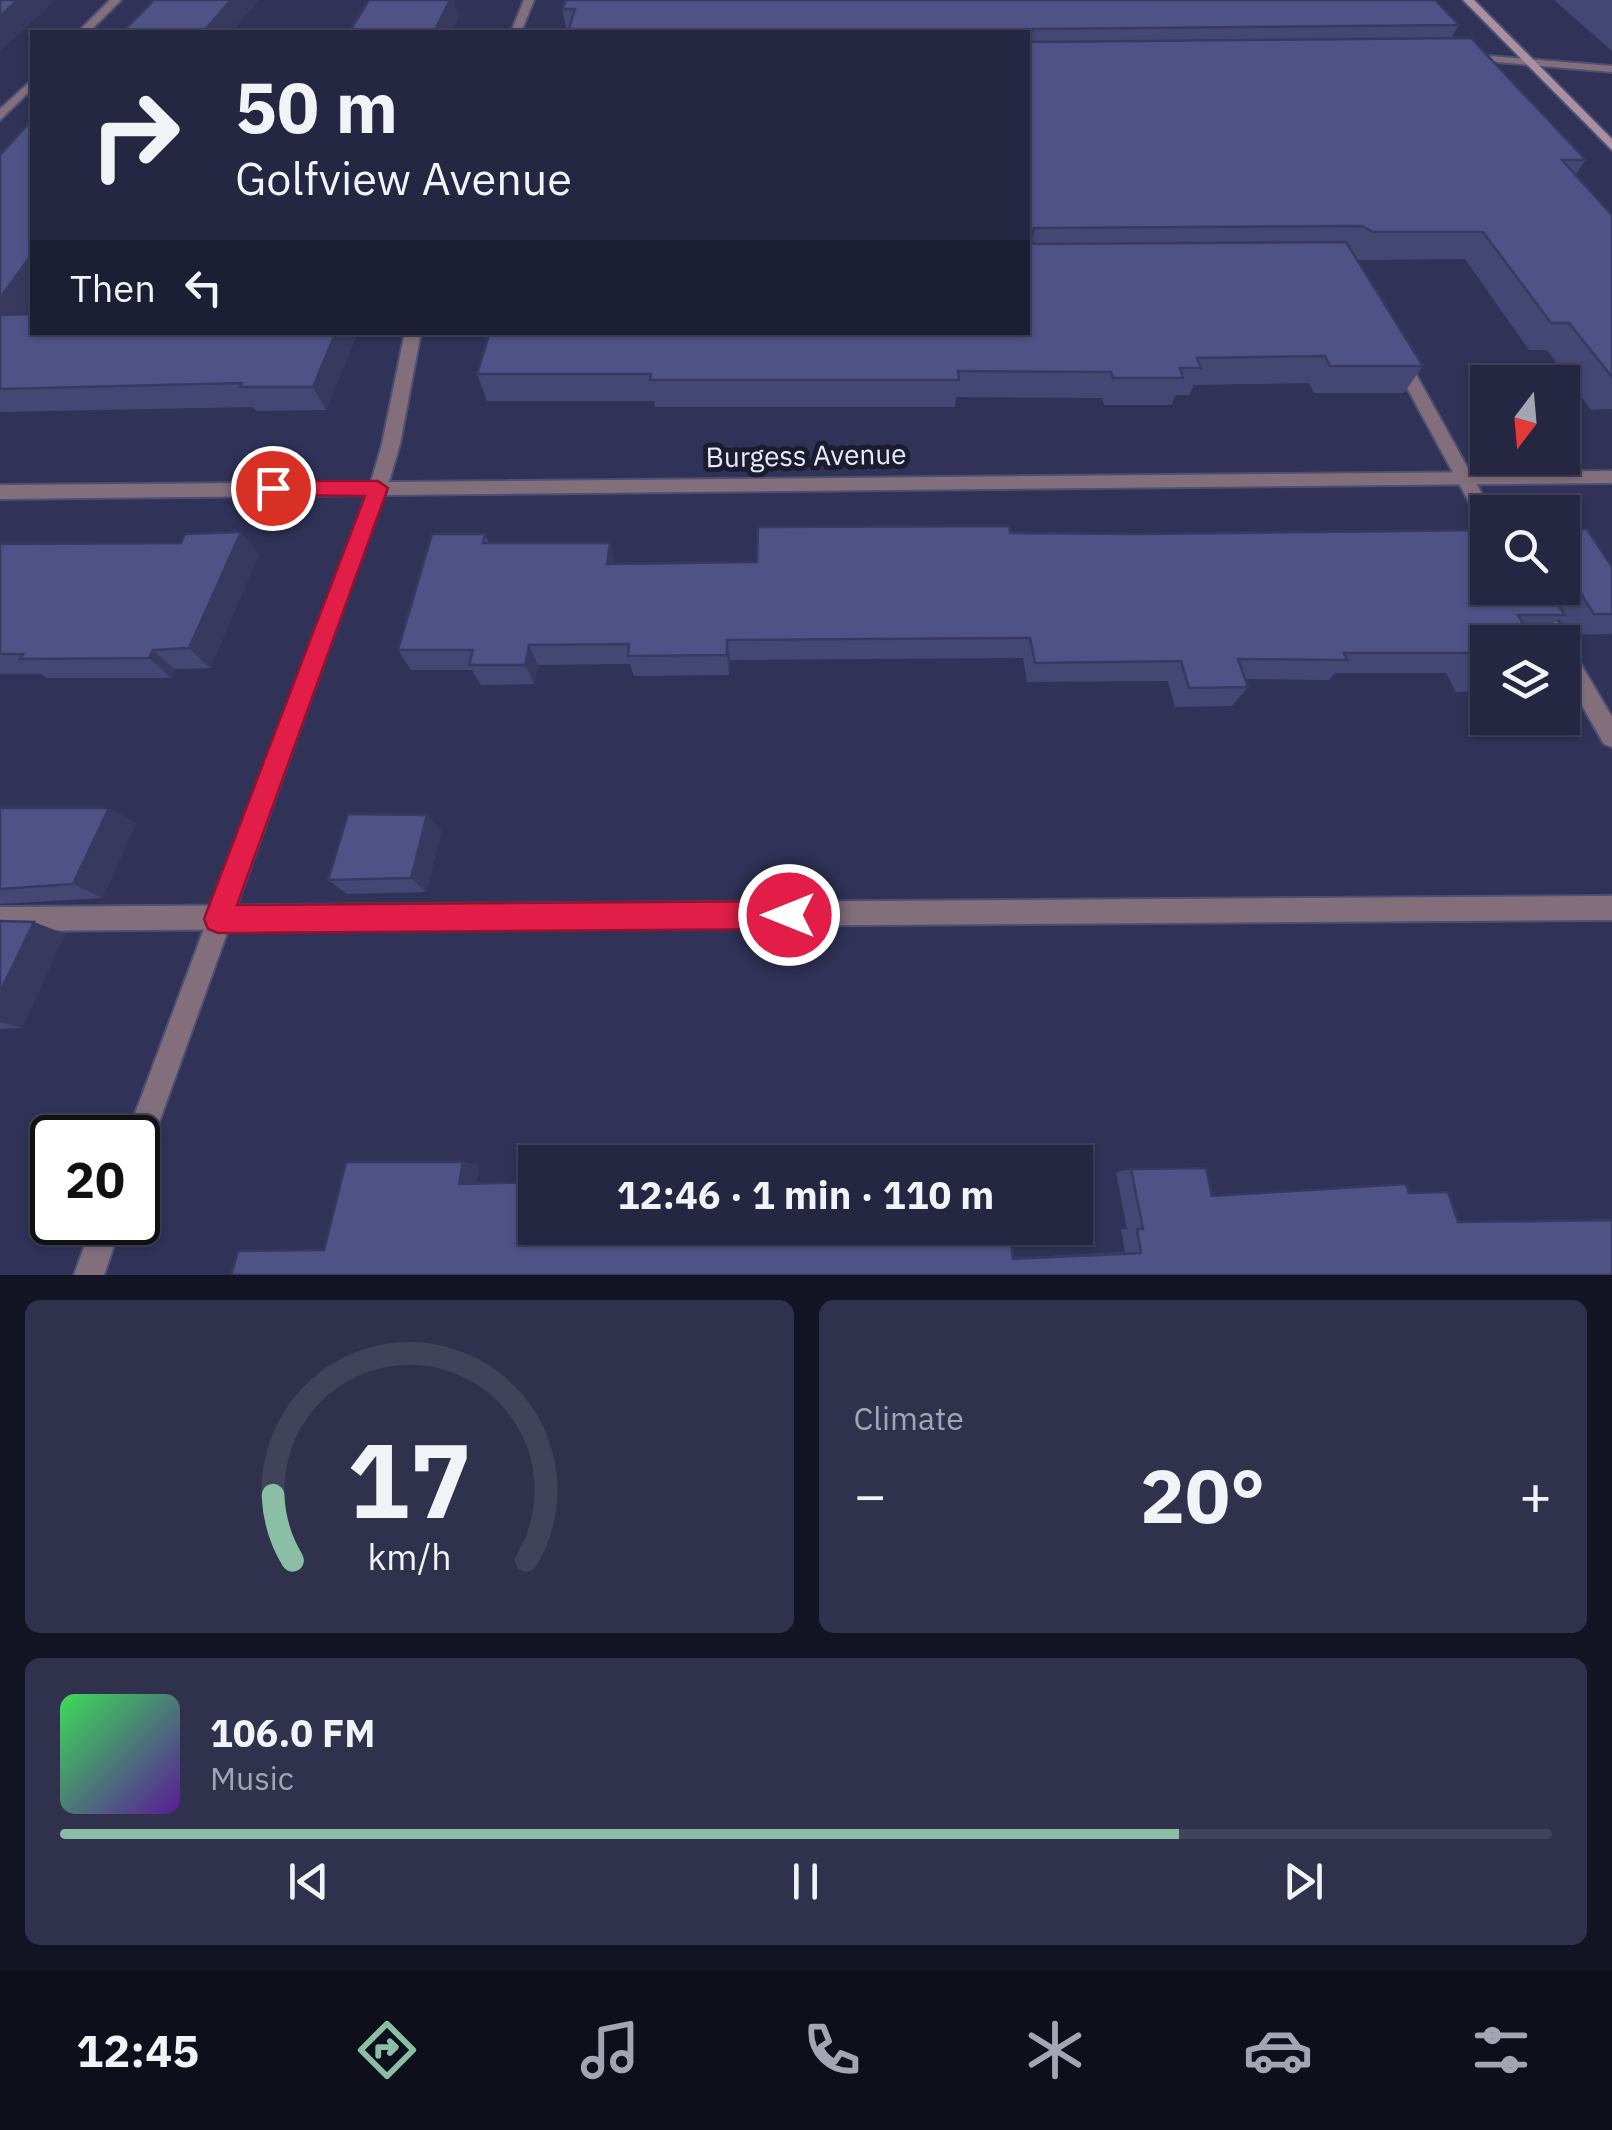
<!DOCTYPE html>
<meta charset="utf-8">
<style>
:root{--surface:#242642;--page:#30324d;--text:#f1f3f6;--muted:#a3a5b2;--line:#41435b;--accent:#8abfa5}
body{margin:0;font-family:"IBM Plex Sans",sans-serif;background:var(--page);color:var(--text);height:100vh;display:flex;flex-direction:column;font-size:38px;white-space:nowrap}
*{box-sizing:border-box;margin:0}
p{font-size:32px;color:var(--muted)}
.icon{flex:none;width:55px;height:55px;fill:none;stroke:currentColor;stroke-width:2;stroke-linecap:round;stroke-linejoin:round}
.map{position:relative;height:1275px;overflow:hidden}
.side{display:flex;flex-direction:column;gap:25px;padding:25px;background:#141524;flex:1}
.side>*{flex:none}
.guide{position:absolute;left:30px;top:30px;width:1000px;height:305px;border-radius:0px;box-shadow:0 2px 8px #0004,0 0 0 2px var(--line);background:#242642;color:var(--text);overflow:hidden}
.needle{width:65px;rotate:196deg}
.fabs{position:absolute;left:1470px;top:365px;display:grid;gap:20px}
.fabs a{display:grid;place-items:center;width:110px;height:110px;border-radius:0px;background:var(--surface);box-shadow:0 2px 8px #0004,0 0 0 2px var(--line);font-size:50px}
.speed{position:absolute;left:30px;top:1115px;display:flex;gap:20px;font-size:50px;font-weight:700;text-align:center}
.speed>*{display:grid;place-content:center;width:130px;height:130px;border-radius:50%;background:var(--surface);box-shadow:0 2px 8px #0004,0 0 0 2px var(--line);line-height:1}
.speed .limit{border:5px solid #111;border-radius:15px;background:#fff;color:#111}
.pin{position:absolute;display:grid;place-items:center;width:85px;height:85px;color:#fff;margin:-42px;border:5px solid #fff;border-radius:50%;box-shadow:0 2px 10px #0007}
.me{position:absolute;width:110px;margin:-55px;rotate:270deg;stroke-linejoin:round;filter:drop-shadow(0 0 8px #0008)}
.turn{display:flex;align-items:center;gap:35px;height:210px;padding:0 40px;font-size:45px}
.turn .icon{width:130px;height:130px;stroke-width:2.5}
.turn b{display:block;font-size:70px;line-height:85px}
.then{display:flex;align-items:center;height:95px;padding:0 40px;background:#0003;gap:20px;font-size:38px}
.big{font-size:75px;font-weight:700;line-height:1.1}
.side .card{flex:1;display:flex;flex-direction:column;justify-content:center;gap:15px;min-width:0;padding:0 35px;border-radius:15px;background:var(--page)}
.side .dial{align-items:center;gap:0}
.dial svg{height:260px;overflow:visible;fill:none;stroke:var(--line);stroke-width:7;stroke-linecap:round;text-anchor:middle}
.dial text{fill:var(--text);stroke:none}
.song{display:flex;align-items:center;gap:30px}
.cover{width:120px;height:120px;border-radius:15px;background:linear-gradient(135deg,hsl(130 70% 55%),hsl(270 70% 35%))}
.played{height:10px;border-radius:5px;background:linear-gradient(90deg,var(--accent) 75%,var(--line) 75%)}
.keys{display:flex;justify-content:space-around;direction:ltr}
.heat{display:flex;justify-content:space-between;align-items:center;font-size:55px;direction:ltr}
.side .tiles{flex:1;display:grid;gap:25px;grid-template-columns:1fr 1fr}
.card:last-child{grid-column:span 2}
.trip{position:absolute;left:518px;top:1145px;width:575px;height:100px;border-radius:0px;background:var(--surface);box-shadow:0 2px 8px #0004,0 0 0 2px var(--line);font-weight:700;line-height:100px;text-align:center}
.tabs{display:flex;height:160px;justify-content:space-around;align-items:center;background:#0e0f1a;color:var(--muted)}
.tabs .icon{width:70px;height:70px}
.tabs .on{color:var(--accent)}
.tabs b{font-size:45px;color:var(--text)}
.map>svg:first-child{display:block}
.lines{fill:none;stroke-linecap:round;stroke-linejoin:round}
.service-casing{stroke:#4d4f73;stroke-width:4}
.minor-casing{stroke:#4d4f73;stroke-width:4}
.secondary-casing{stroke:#4d4f73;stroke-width:4}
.service{fill:#836f7c;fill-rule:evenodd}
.minor{fill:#836f7c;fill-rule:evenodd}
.secondary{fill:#ad8fa2;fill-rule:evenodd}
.wall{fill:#444774}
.shaded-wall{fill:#37395e}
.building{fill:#4f5287;stroke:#37395e;stroke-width:2.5}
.route{fill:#e11d48;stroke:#92132f;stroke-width:2.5}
.labels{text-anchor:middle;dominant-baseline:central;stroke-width:10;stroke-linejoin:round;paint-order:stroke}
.street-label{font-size:28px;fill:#e7eafe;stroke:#1b1c2e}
</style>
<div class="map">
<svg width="1612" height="1275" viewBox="0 0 1612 1275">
<rect width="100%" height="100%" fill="#303258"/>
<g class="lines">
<defs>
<g id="service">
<polygon points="1400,355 1408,360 1492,512 1488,512 1488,528 1482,526 1392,360"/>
<polygon points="1517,588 1536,588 1612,717 1612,747 1604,744 1562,670 1562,642 1548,642"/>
<polygon points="1612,896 1612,920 0,931 0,907"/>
</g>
<g id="minor">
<polygon points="110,0 121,0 89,32 78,32"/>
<polygon points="524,0 534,0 521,32 511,32"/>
<polygon points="1465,54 1612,66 1612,72 1461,59 1461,55"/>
<polygon points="32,80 32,89 0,120 0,109"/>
<polygon points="405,332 421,332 400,444 389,482 1612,471 1612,483 384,495 152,1142 148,1152 138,1156 138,1138 126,1138 366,495 0,499 0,485 371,482 382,444"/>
<polygon points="93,1222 122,1222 104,1275 74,1275"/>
</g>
<polygon id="secondary" points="1463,0 1474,0 1612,139 1612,150"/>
</defs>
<use href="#service" class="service-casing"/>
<use href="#minor" class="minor-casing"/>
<use href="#secondary" class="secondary-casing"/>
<use href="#service" class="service"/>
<use href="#minor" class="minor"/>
<use href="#secondary" class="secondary"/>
</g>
<g class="wall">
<polygon points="1554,0 1612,0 1612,51"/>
<polygon points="562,9 1459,25 1451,38 1586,160 1575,175 1612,215 1612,409 1591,410 1547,350 1529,350 1465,259 1357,260 1423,366 1404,393 1314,393 1309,383 1194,385 1189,395 1176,395 1171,405 1104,405 1102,398 956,397 955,407 655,407 654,401 487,401 477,374 1028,332 1028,32 567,32"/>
<polygon points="0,155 25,314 357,334 326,410 256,411 253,407 0,412"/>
<polygon points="1562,529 1612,567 1612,634 1568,635 1559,619 1540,635 1488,642 1488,691 1456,692 1446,673 1335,673 1329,680 1245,679 1248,687 1232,706 1175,707 1168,681 1027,682 1023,658 730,660 729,675 634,676 630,664 538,665 534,684 481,685 472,670 411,670 398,650 485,534 489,543 616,564 757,562 1010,533 1488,588 1562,588"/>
<polygon points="0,544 259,554 210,668 175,669 171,678 47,678 41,674 0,674"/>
<polygon points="0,808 109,808 136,824 102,898 0,904"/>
<polygon points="427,815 441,831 426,892 347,894 328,880"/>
<polygon points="0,921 65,934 22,1028 0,1029"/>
<polygon points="463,1162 479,1165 476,1183 1013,1258 1125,1252 1121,1229 1127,1229 1116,1172 1131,1169 1212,1196 1409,1193 1458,1222 1612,1275 324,1250"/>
</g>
<g class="shaded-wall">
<polygon points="18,0 56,0 0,51 0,16"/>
<polygon points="231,0 259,0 232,32 203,32"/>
<polygon points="443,0 456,0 455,3 459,17 452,32 434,32"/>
<polygon points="32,254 32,304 8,339 0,330 0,298"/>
<polygon points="336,332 357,334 326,410 313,387"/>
<polygon points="241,532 259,554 210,668 189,648"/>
<polygon points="610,543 616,564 607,564"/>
<polygon points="727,640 730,660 729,675 727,655"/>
<polygon points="529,645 538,665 534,684 525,665"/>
<polygon points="153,650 175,669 171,678 149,658"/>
<polygon points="109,808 136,824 102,898 73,884"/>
<polygon points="427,815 441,831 426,892 411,878"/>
<polygon points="34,922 65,934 22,1028 0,1022 0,992"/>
<polygon points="463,1162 479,1165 476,1186 459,1184"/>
</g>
<g class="building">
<polygon points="0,0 18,0 0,16"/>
<polygon points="154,0 231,0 203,32 122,32"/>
<polygon points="369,0 450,0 434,32 349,32"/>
<polygon points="566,0 1435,0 1459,25 1033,29 1029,38 1033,42 1471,38 1586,160 1562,160 1612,215 1612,377 1569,323 1551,323 1483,232 1373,232 1362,226 1034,228 1030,240 1034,244 1346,242 1423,366 1330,366 1325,356 1197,358 1201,368 1180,368 1183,378 1113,378 1111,372 958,371 959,380 650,380 651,374 477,374 490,332 1028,332 1028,32 568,32 575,9 562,9"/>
<polygon points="32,120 32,243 31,246 32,246 32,254 0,298 0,155"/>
<polygon points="32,314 32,332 336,332 313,387 240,387 242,383 0,389 0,315"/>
<polygon points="1009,526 1010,533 1137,534 1488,530 1488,588 1548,588 1565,615 1518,615 1534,642 1488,642 1488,673 1479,673 1469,653 1344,653 1347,660 1238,659 1248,687 1189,688 1181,661 1035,663 1030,638 727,640 727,655 628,656 629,644 529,645 525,665 469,665 473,650 398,650 432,534 485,534 483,543 610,543 607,564 757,562 758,527"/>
<polygon points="1562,529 1587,529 1612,567 1612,614 1594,614 1562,565"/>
<polygon points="241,532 189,648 153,650 149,658 20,659 23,654 0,654 0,544 181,543 185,534"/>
<polygon points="0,808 109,808 73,884 0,889"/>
<polygon points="348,814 427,815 411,878 328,880"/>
<polygon points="0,921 34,922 0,992"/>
<polygon points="346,1162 463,1162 459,1184 535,1182 535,1228 917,1228 922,1230 1010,1230 1013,1259 1141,1253 1137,1229 1143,1229 1131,1169 1206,1168 1212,1196 1406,1184 1409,1193 1448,1192 1458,1222 1612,1220 1612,1275 231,1275 238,1251 324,1250"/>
</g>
<polygon class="route" points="273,481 378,481 388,488 237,905 789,901 798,905 803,915 798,924 789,929 218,933 208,929 204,919 365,496 273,495 263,488"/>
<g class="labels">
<g class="street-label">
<text transform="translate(806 455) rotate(-1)">Burgess Avenue</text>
</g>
</g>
</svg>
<div class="fabs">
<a><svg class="needle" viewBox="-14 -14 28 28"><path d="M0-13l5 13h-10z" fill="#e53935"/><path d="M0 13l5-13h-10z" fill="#a3a5b2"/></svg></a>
<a><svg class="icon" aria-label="search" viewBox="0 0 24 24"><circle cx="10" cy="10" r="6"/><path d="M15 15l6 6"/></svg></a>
<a><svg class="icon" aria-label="layers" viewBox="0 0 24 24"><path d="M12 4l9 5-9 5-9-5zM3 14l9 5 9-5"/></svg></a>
</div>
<div class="speed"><div class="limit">20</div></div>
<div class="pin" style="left:273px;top:488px;background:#d93025"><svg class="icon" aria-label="arrive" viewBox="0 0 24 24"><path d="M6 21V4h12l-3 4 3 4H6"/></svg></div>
<svg class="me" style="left:789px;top:915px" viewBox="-20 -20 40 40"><circle r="17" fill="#e11d48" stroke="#fff" stroke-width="3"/><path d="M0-11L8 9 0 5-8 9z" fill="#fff"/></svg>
<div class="trip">12:46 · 1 min · 110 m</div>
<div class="guide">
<div class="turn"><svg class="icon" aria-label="right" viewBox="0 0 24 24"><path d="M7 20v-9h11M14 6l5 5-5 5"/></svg><div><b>50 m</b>Golfview Avenue</div></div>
<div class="then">Then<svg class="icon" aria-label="left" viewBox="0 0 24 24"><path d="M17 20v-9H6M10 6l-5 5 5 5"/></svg></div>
</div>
</div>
<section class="side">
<div class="tiles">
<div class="card dial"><svg viewBox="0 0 100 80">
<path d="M14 69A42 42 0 1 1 86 69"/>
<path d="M14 69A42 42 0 0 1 8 49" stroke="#8abfa5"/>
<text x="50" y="56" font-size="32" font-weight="700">17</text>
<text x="50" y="72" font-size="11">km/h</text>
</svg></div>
<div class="card"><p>Climate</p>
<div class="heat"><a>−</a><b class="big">20°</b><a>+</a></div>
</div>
<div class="card">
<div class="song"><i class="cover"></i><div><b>106.0 FM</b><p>Music</p></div></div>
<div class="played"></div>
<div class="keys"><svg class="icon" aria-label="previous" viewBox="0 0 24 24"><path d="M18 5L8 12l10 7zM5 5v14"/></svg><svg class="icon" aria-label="pause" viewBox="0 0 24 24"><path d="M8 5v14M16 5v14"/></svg><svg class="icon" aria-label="next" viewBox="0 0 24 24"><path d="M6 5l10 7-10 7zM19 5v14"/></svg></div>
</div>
</div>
</section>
<nav class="tabs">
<b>12:45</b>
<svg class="icon on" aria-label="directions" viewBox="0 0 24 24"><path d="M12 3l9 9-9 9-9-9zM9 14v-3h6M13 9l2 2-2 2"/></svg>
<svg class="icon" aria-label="music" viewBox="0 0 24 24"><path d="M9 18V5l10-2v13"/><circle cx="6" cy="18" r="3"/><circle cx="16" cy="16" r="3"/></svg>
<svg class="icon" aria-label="phone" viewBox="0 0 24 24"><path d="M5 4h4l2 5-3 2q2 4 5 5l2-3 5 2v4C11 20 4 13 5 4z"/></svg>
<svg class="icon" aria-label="climate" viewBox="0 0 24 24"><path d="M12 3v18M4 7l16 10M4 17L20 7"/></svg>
<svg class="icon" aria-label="car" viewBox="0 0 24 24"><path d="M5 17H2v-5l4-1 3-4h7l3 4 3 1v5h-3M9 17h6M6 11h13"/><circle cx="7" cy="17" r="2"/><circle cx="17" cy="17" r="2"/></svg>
<svg class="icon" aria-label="filters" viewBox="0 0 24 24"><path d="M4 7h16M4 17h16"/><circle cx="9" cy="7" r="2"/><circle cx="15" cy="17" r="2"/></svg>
</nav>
